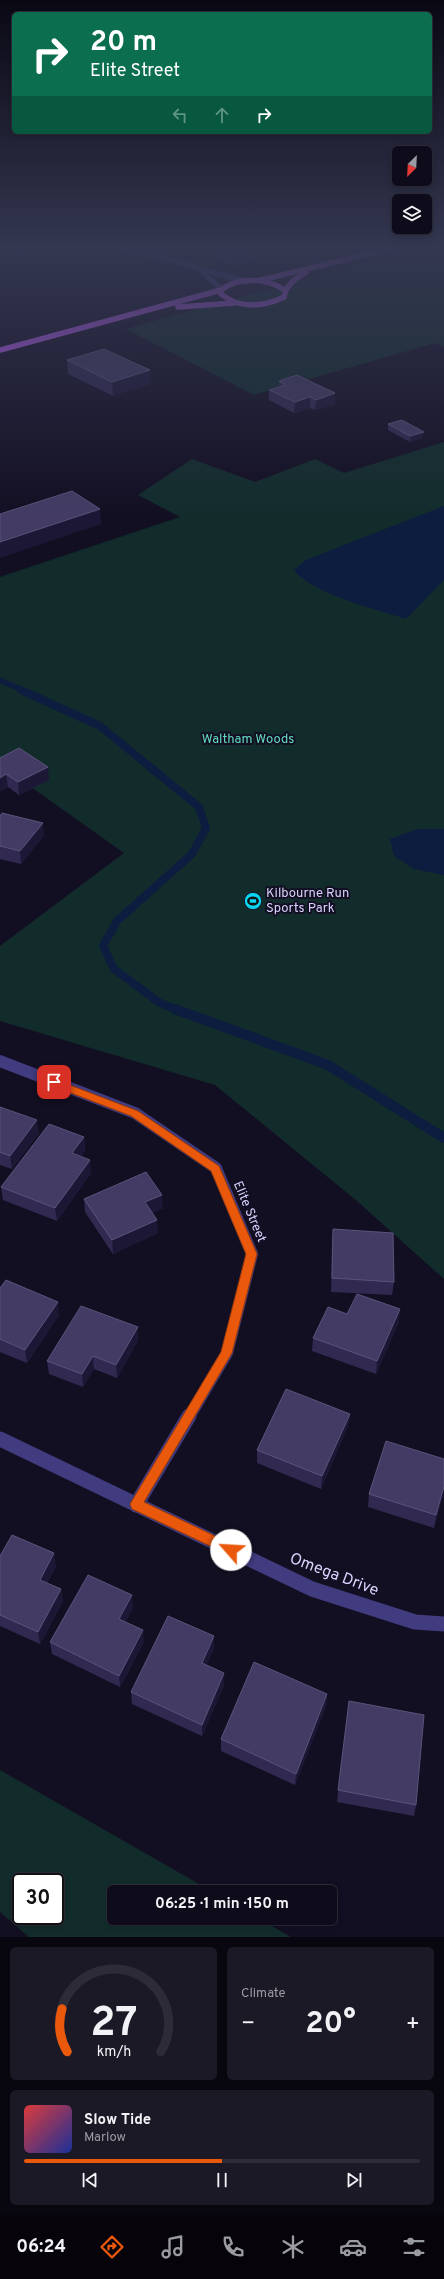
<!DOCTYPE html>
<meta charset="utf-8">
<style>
:root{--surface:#0e0b1a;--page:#1c1927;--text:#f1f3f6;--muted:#9b9ba2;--line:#2e2b39;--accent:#ea580c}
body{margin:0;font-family:Overpass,sans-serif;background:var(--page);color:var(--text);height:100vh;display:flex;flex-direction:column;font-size:15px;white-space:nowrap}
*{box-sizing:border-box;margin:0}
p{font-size:13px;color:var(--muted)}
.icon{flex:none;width:22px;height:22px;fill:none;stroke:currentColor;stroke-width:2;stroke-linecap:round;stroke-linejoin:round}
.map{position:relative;height:1937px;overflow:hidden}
.details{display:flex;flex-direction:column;gap:10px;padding:10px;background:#08060e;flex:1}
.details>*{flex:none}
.guide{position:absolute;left:12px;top:12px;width:420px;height:122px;border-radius:6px;box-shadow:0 2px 6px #0003,0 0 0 1px var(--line);background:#0b6e4f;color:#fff;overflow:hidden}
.needle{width:26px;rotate:204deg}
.buttons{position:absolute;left:392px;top:146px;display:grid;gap:8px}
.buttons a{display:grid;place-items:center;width:40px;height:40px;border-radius:6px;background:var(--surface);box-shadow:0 2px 6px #0003,0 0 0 1px var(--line);font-size:20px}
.speed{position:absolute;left:12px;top:1873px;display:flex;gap:8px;font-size:20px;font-weight:700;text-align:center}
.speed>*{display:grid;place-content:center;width:52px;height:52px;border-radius:50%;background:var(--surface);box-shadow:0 2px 6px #0003,0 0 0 1px var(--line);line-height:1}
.speed .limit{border:2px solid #111;border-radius:6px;background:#fff;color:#111}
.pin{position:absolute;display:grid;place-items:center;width:34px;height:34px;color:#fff;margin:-17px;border-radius:8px;box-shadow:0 2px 6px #0006}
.me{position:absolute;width:44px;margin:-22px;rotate:296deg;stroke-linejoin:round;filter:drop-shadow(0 0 3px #0008)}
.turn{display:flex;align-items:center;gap:14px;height:84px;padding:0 12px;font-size:18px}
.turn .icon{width:52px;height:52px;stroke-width:2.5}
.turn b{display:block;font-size:28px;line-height:34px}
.lanes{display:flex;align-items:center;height:38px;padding:0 12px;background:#0003;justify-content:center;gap:20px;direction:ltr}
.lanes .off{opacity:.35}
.big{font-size:30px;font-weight:700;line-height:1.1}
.details .card{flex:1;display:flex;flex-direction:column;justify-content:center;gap:6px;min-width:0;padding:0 14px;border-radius:6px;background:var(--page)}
.details .dial{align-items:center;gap:0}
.dial svg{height:104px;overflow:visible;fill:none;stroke:var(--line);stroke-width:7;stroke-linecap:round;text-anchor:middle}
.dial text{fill:var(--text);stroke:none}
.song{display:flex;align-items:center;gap:12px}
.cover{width:48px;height:48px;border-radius:6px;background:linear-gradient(135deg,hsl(0 70% 55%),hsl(230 70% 35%))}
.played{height:4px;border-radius:2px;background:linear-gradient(90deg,var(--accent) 50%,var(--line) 50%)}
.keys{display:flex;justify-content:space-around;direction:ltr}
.heat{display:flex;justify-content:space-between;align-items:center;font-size:22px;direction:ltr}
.details .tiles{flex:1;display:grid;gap:10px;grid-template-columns:1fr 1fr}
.card:last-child{grid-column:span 2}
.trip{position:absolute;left:107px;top:1885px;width:230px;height:40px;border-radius:6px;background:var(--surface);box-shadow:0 2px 6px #0003,0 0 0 1px var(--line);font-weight:700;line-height:40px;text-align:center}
.tabs{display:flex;height:64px;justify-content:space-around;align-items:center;background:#06040a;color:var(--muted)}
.tabs .icon{width:28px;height:28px}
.tabs .active{color:var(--accent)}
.tabs b{font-size:18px;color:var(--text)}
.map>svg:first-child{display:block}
.green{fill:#122c2c;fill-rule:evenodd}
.water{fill:#0c1d3f}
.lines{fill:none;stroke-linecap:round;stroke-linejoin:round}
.stream-far2{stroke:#0c1d3f;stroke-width:5.5}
.stream-far1{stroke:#0c1d3f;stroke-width:8}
.stream{stroke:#0c1d3f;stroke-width:10}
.street-far2{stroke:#403c7f;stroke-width:5.5}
.street-far1{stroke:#403c7f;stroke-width:12}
.street{stroke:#403c7f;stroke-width:15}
.primary{stroke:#c25ef8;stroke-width:5.5}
.wall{fill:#312950}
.shaded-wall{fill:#1d1736}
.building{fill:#433b63;stroke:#5a537b}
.route{fill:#ea580c;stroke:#983908}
.labels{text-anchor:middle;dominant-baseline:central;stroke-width:4;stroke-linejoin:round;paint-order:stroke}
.park-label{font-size:13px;fill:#61dabe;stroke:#130f23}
.poi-label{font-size:13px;fill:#d8d2fd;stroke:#130f23;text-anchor:start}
.street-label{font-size:13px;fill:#d8d2fd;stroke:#130f23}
.near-street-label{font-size:16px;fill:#d8d2fd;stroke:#130f23}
</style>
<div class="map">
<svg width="444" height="1937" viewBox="0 0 444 1937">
<rect width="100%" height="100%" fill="#130f23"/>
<g class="green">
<polygon points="283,246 382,246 343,256"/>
<polygon points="421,247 444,251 444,347 435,343 254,395 126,329"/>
<polygon points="444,442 444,1279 357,1201 215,1085 0,1021 0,946 124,853 0,765 0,577 180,517 138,495 192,459 255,482 315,459 344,473"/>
<path d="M 0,1770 L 213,1892 L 114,1892 L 114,1918 L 258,1918 L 291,1937 L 29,1937 L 0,1912 ZM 21,1882 L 55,1882 L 55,1916 L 21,1916 Z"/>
</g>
<g class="water">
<path d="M 444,506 L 444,580 L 406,619 C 376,609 312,594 294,570 L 306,560 Z"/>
<polygon points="418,829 444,829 444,875 414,869 394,856 390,839"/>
</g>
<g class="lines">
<polyline class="stream-far2" points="0,680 24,691"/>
<polyline class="stream-far1" points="21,690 100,726 199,807 206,828 192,854 117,921 103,946 114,969 160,1003 178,1010"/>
<polyline class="stream" points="175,1009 328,1065 444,1138"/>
<g class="street-far2">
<polyline points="104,246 147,253 247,282"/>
<polyline points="203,273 222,289"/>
</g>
<polyline class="street-far1" points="0,1061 135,1113 216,1168 252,1254 227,1353 189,1417"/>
<g class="street">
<polyline points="0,1439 312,1589 415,1622 444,1624"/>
<polyline points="136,1505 189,1416"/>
</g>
<g class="primary">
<polyline points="261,280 401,246"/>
<path d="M 221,290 L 221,294 C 239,309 264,307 284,297 C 286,284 296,279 306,272"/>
<polyline points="178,307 234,303"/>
<path d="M 0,350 L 221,290 C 239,276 266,278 285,290"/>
</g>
</g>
<g class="wall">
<polygon points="0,246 39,246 39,247 24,256 1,253 1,250 0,250"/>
<polygon points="166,246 190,246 184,249"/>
<polygon points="191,246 232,246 238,248 256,250 256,259 235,266 215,259 214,253 210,252 204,255 191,251"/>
<polygon points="67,360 150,384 113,396 68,374"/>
<polygon points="279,381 335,404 315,410 310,408 294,413 269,400 269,390 279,387"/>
<polygon points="388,424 423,438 410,442 388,430"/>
<polygon points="0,758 49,780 19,795 8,787 0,791"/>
<polygon points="0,816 44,835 21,864 0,859"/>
<polygon points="0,1107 39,1133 12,1169 0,1165"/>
<polygon points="84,1137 85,1151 81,1156 91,1173 57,1221 3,1200 1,1187"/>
<polygon points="84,1199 163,1208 152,1213 158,1233 113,1254 85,1212"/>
<polygon points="333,1229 394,1282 392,1295 331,1292 332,1243"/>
<polygon points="0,1288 59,1315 27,1363 0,1352"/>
<polygon points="347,1314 399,1322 376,1374 312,1351 313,1338"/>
<polygon points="138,1340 117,1378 94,1369 83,1387 49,1374 47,1361"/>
<polygon points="350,1414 348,1426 321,1489 257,1463 257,1450"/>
<polygon points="444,1459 444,1491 434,1528 368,1507 369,1494"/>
<polygon points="0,1556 56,1566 47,1583 61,1589 63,1601 40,1644 0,1626"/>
<polygon points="133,1608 125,1622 144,1642 120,1687 52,1654 50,1642"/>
<polygon points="214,1636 214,1648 206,1665 224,1685 202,1736 132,1704 131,1692"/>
<polygon points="327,1694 326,1706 295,1785 221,1751 221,1739"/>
<polygon points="349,1701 416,1805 414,1816 337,1802"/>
</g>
<g class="shaded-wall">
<polygon points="25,246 39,246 39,247 24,256 23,247"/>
<polygon points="184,246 190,246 184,249"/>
<polygon points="204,246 210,246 210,252 204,255"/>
<polygon points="218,246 232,246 218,251"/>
<polygon points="256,250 256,259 235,266 235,257"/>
<polygon points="150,370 150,384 113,396 112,382"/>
<polygon points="335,393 335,404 315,410 316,400"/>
<polygon points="310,397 310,408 294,413 295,402"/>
<polygon points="424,432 423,438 410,442 410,436"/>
<polygon points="100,509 101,524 0,558 0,542"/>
<polygon points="48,767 49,780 19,795 18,782"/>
<polygon points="6,774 8,787 0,791 0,778"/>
<polygon points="43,823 44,835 21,864 20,851"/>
<polygon points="37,1120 39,1133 12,1169 10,1156"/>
<polygon points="84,1137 85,1151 74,1166 72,1153"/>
<polygon points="90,1160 91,1173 57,1221 55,1208"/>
<polygon points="162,1195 163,1208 145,1216 145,1202"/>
<polygon points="157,1220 158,1233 113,1254 112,1240"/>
<polygon points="58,1302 59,1315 27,1363 25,1350"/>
<polygon points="400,1309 399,1322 376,1374 377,1361"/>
<polygon points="138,1327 138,1340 117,1378 116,1365"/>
<polygon points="93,1356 94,1369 83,1387 82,1374"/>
<polygon points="350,1414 348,1426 321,1489 322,1476"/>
<polygon points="444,1486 444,1491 434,1528 436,1515"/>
<polygon points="54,1553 56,1566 42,1592 40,1580"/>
<polygon points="61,1589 63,1601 40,1644 38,1632"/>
<polygon points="132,1595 133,1608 120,1631 119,1619"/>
<polygon points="143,1630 144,1642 120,1687 119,1676"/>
<polygon points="214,1636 214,1648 202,1675 202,1663"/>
<polygon points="224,1673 224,1685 202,1736 202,1725"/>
<polygon points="327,1694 326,1706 295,1785 296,1774"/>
</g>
<g class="building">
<polygon points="16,246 25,246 23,247"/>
<polygon points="226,246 231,246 238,248 244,246 256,250 235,257 214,250"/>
<polygon points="104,349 150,370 112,382 67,360"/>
<polygon points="297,375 335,393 316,400 310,397 295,402 269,390 286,385 279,381"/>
<polygon points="402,420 424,432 410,436 388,424"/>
<polygon points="72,491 100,509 0,542 0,514"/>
<polygon points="19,748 48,767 18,782 6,774 0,778 0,758"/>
<polygon points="2,813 43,823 20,851 0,846 0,816"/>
<polygon points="0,1107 37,1120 10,1156 0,1152"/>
<polygon points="49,1124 84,1137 72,1153 90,1160 55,1208 1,1187"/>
<polygon points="146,1172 162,1195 145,1202 157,1220 112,1240 84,1199"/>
<polygon points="333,1229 393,1233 394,1282 332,1278"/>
<polygon points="6,1280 58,1302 25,1350 0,1339 0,1288"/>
<polygon points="357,1294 400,1309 377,1361 313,1338 328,1307 347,1314"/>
<polygon points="81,1306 138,1327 116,1365 93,1356 82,1374 47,1361"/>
<polygon points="286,1389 350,1414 322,1476 257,1450"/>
<polygon points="386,1441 444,1459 444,1486 436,1515 369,1494"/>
<polygon points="12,1535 54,1553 40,1580 61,1589 38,1632 0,1615 0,1556"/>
<polygon points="88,1575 132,1595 119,1619 143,1630 119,1676 50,1642"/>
<polygon points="168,1616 214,1636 202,1663 224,1673 202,1725 131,1692"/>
<polygon points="254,1662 327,1694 296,1774 221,1739"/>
<polygon points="349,1701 424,1715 416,1805 338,1790"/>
</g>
<linearGradient id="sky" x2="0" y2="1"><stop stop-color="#0a0813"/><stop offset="0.48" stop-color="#333750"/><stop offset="1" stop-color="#333750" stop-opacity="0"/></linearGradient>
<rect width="444" height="517" fill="url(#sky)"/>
<polygon class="route" points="54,1079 138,1111 219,1166 257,1254 232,1353 144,1502 236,1546 238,1550 236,1554 231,1556 132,1509 130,1504 221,1352 246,1254 211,1171 131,1116 50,1085 49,1082"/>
<defs>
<symbol id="stadium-disc" viewBox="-11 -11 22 22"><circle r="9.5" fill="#0ad6f1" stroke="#130f23"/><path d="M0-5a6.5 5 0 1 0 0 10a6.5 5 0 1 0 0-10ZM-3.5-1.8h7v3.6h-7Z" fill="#111"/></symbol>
</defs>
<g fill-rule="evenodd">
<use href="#stadium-disc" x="243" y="891" width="20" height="20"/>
</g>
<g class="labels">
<g class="park-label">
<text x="248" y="740">Waltham Woods</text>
</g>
<g class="poi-label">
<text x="266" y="894">Kilbourne Run<tspan x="266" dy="15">Sports Park</tspan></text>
</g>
<g class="street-label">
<text transform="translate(249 1212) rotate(67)">Elite Street</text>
</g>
<g class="near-street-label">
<text transform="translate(334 1575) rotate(21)">Omega Drive</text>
</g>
</g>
</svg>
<div class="buttons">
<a><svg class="needle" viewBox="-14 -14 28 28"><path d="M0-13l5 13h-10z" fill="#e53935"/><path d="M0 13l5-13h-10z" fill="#9b9ba2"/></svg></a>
<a><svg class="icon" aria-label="layers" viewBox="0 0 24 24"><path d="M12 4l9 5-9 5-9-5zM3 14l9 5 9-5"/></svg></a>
</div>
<div class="speed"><div class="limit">30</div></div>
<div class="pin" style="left:54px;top:1082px;background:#d93025"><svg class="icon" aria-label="arrive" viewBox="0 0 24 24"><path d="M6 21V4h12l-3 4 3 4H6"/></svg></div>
<svg class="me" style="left:231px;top:1550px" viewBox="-20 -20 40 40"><circle r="19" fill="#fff"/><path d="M0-13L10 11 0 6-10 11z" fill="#ea580c"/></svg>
<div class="trip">06:25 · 1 min · 150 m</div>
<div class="guide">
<div class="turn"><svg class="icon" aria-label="right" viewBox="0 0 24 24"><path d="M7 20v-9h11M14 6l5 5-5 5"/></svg><div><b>20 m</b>Elite Street</div></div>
<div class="lanes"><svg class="icon off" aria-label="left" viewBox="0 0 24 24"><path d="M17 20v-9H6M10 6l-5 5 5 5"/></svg><svg class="icon off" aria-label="ahead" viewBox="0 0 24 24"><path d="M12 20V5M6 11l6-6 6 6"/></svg><svg class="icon" aria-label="right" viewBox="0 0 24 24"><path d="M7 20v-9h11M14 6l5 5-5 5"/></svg></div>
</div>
</div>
<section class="details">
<div class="tiles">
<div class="card dial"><svg viewBox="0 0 100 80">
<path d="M14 69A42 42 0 1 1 86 69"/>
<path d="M14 69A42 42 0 0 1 10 36" stroke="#ea580c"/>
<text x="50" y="56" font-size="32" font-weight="700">27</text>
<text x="50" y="72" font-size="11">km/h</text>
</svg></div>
<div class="card"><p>Climate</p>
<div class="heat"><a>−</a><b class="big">20°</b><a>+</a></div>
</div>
<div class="card">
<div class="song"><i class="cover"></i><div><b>Slow Tide</b><p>Marlow</p></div></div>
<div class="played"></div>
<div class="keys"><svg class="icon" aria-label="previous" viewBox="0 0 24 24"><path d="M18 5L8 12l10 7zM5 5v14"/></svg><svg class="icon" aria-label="pause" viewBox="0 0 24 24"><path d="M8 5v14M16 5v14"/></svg><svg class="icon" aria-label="next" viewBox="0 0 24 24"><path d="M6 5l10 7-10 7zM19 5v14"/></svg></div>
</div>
</div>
</section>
<nav class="tabs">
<b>06:24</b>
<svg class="icon active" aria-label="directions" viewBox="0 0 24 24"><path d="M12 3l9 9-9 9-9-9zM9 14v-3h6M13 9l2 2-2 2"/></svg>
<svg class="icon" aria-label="music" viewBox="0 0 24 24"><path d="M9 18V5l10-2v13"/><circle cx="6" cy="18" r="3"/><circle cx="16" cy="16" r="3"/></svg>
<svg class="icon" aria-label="phone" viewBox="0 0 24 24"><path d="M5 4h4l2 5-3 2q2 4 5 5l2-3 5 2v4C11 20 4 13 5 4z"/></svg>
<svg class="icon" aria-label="climate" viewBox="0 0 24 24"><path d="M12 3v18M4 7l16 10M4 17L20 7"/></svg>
<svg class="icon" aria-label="car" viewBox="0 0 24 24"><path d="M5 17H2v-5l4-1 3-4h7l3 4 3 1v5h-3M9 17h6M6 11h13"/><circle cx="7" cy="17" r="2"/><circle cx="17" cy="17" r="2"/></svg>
<svg class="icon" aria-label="filters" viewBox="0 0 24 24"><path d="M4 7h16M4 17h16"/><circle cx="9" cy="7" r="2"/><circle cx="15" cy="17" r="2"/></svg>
</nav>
